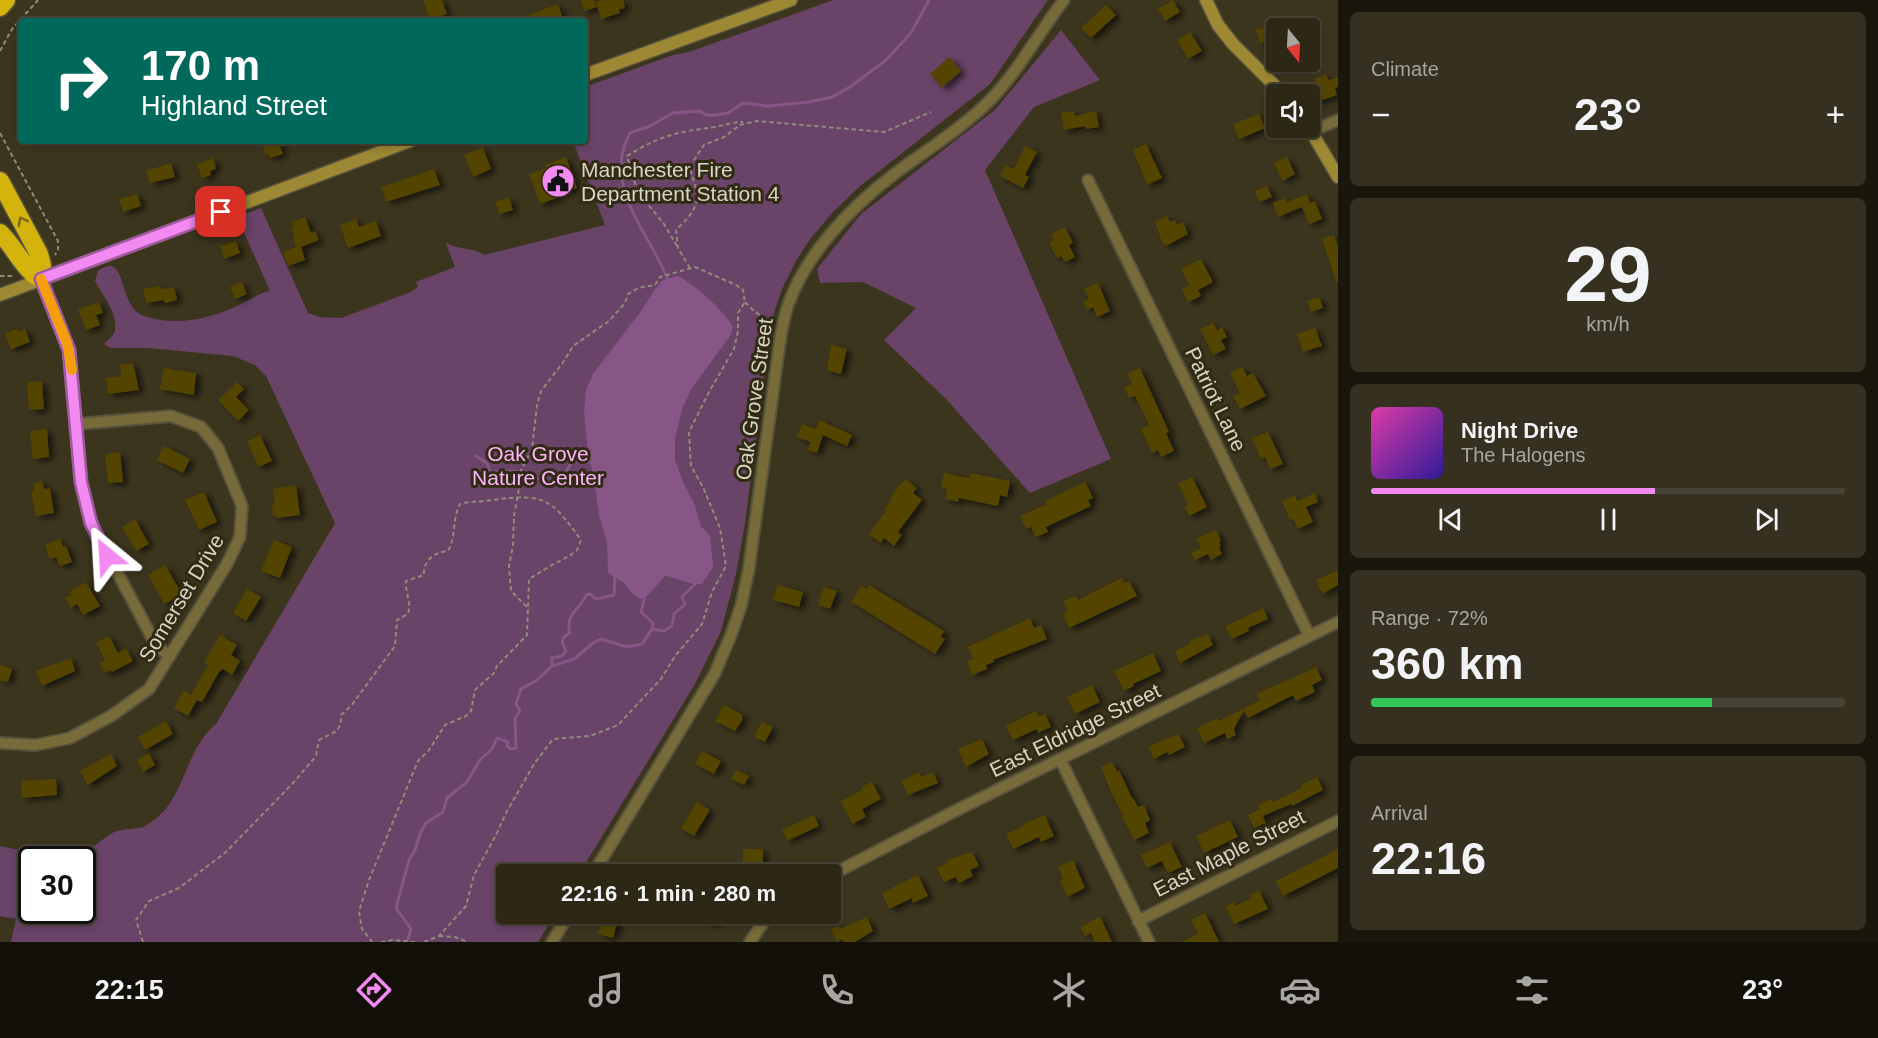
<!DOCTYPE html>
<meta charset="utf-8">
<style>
:root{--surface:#2d2816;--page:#35301f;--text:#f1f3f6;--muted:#a7a6a1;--line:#484435;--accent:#f38af2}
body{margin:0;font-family:Arial,sans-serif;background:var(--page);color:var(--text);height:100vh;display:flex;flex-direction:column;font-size:22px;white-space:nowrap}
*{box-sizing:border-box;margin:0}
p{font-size:20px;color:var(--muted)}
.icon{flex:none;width:33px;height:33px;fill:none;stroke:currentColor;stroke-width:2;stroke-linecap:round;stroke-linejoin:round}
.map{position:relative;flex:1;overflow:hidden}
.sheet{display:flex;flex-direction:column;gap:12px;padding:12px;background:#19160c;width:540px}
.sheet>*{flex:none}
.hud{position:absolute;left:18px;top:18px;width:570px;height:126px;border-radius:6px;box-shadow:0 3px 9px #0003,0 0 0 2px var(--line);background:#00695c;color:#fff;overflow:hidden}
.needle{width:39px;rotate:162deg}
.controls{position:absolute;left:1266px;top:18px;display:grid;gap:12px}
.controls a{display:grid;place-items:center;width:54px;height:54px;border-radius:6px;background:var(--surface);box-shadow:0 3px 9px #0003,0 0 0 2px var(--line);font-size:30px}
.speed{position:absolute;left:18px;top:846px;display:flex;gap:12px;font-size:30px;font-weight:700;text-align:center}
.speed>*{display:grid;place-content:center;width:78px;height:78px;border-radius:50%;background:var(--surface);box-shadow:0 3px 9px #0003,0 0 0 2px var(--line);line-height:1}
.speed .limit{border:3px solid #111;border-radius:9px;background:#fff;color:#111}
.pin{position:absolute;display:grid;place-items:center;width:51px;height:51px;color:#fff;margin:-26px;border-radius:12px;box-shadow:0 3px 9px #0006}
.me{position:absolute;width:66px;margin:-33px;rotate:333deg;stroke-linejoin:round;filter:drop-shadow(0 0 4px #0008)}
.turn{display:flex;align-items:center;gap:21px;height:126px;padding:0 24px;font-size:27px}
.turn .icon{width:78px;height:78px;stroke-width:2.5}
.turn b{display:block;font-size:42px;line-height:51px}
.big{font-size:45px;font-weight:700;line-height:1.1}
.sheet .widget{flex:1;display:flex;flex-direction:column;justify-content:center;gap:9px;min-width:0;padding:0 21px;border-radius:9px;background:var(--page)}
.sheet .dial{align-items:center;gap:0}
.dial b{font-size:78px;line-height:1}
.song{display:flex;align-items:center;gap:18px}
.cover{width:72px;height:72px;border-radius:9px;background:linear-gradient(135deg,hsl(320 70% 55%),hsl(250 70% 35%))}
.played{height:6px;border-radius:3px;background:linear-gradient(90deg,var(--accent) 60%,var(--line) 60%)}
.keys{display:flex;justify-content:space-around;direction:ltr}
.heat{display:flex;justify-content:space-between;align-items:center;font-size:33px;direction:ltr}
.charge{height:9px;border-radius:4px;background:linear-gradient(90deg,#34c759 72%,var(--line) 0)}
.trip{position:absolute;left:496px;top:864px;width:345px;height:60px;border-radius:6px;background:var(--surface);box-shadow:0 3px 9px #0003,0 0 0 2px var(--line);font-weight:700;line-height:60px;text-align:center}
.tabs{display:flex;height:96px;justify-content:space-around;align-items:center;background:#121009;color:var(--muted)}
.tabs .icon{width:42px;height:42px}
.tabs .current{color:var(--accent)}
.tabs b{font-size:27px;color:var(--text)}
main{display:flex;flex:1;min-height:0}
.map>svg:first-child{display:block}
.green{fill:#694368;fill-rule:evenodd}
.water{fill:#885587}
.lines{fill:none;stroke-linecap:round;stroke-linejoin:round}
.stream{stroke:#885587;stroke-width:3}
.building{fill:#524405;filter:url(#shadow)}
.street-casing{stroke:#58523c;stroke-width:14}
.secondary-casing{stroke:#58523c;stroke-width:15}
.highway-casing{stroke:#58523c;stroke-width:21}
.path{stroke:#908b79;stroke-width:2;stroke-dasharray:4.5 3;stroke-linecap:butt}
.street{stroke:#786b3a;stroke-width:10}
.secondary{stroke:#9d8834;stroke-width:12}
.highway{stroke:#d4b30d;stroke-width:18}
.oneway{stroke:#7b6811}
.route-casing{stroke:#9e5a9d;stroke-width:15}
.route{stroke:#f38af2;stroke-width:10}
.slow{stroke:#f59e0b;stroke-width:10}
.labels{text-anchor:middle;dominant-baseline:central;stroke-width:6;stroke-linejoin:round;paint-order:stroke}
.poi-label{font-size:21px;fill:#d8d4c6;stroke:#322b14;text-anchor:start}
.street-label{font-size:21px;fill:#d8d4c6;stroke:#322b14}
.park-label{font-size:21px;fill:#feb3fc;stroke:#322b14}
</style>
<main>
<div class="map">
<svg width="1338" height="942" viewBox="0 0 1338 942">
<defs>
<filter id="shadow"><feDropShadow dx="5" dy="3" stdDeviation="3" flood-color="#0009"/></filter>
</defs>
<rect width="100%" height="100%" fill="#3c351e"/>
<g class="green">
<path d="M 833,0 L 1048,0 L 990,84 L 859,187 L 833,212 L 811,238 L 797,259 L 782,289 L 771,322 L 745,523 L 736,574 L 721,631 L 695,684 L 579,874 L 507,874 L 507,914 L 555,914 L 538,942 L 11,942 L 16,919 L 0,916 L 0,846 C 18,851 69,857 86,850 C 97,846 106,835 117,831 C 125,829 132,829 139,828 C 148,827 163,813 168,806 C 187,780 190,745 216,724 L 335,523 L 266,376 L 255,365 L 233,356 L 148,348 L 111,348 L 104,344 L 114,334 C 120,314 103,297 95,281 L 98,271 C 129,249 116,307 144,316 C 177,327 210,319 241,304 C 252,299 259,293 270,291 L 237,217 L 261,208 L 308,313 L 320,317 L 341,318 L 411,292 L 418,287 L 416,282 L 455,267 L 446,243 C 458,250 473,247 484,255 L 605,225 L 574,144 L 573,141 L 585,141 L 585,87 L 673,55 L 689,52 ZM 32,860 L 82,860 L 82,910 L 32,910 Z"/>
<polygon points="1061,30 1100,80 1034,107 985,170 1111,459 1030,493 946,399 884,340 916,308 863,282 820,283 817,269 861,214 996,109"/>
</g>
<path class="water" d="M 677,276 C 693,282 725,312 733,327 L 730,336 L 692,388 L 682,409 L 675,439 L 675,460 L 684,484 L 694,503 L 701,526 L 710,536 L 713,567 L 702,584 C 691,586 677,577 665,576 L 649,594 L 641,599 L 633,594 L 624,583 L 608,573 L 607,543 L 599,515 L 594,478 L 588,453 L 584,410 L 586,390 L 593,374 L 641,311 L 655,289 L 663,280 Z"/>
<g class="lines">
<g class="stream">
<path d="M 668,281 C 666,272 660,264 656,255 C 635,216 606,177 630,133 L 650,126 L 673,113 L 700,111 L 706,115 L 716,115 L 728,113 L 743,103 L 768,106 L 809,102 L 832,97 L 850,87 L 886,60 L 911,33 L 929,0"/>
<polyline points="476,456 487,463 490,472 513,471 553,483 565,474 572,461 594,462"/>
<polyline points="652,629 664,631 672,626 674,614 685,604 682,597 695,584"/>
<path d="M 552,666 L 552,658 L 562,656 L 566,651 L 562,642 L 564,637 L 570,633 C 564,614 582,608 586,595 L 590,594 L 596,599 L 614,595 L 615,575"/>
<polyline points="407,942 411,929 396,908 409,860 415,850 420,834 426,823 443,812 447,798 467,782 480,760 492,749 497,738 508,742 507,745 510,749 516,748 515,718 520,711 516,704 521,689 537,680 552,666 574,659 593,643 601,639 627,647 642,644 652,629 653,623 641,612 645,596"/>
</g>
</g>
<g class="building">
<polygon points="423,0 442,0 447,14 430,20"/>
<polygon points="581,0 594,0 597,7 584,11"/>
<polygon points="602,0 623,0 625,8 619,9 620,13 601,19 596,2"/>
<polygon points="1173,0 1180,12 1165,21 1158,9"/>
<polygon points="558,4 562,16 550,21 513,21"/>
<polygon points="1106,5 1116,15 1091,38 1081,28"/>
<polygon points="1276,24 1276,38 1260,43 1256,30"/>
<polygon points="1190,32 1202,51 1188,59 1177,40"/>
<polygon points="949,57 961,71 942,88 930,74"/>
<polygon points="1326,74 1328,80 1338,77 1338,87 1335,88 1337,95 1317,102 1311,89 1317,86 1314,79"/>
<polygon points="1074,111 1075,116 1096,111 1099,127 1086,129 1085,126 1064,130 1061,113"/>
<polygon points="1259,114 1265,128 1239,139 1233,124"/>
<polygon points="261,141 278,141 283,154 270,158 269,154 266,155"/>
<polygon points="1146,144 1162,178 1147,185 1133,150"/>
<polygon points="1025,146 1037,152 1025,175 1029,177 1023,188 1000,176 1006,165 1014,169"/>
<polygon points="483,147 491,169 473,177 464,155"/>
<polygon points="566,157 577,188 559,194 560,197 540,204 529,174 547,168 545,165"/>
<polygon points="1287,157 1295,174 1282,181 1274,163"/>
<polygon points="213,158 216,169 210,171 211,175 202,178 197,164"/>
<polygon points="171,163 175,177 150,183 146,171"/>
<polygon points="434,169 440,185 386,202 381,187"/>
<polygon points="1267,186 1272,197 1259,202 1255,191"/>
<polygon points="137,194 141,206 123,212 119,199"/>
<polygon points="1307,194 1310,203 1315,201 1322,219 1309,224 1302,207 1278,217 1273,203 1285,198 1287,202"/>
<polygon points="509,197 513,210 499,214 495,202"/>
<polygon points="1167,216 1170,222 1175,220 1177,225 1183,222 1188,234 1166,246 1165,243 1163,245 1155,222"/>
<polygon points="305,217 311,233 315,231 319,240 301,247 305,260 288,266 283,252 296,247 293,239 295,238 291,228 294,227 292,222"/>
<polygon points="356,219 359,227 376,221 381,236 348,248 340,225"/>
<polygon points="1065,227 1073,243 1069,245 1075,257 1065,262 1061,256 1057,258 1049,243 1054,240 1051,234"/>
<polygon points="1334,235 1338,246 1338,282 1336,282 1322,238"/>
<polygon points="236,241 240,253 224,259 220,246"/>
<polygon points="1201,259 1213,282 1198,290 1201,296 1188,302 1182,289 1189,285 1181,269"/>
<polygon points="242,282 247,294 235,299 230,287"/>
<polygon points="1098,283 1110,311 1097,317 1093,307 1087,310 1084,302 1089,299 1084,289"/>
<polygon points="160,286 161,289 174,287 177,300 165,303 164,300 146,303 143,289"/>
<polygon points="1319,297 1323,308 1311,312 1307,301"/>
<polygon points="99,302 103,313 96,315 100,325 86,330 78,309"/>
<polygon points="1213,323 1217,330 1222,327 1227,337 1221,340 1226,349 1213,355 1200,329"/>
<polygon points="1315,328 1322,346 1303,352 1297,334"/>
<polygon points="17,329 18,332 25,329 30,342 11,349 5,333"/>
<polygon points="831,345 847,349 841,374 827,370"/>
<polygon points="133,363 139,390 108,394 106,378 121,376 120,365"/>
<polygon points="1242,367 1247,376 1253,373 1266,396 1240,409 1233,396 1240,393 1230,373"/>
<polygon points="164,368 196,373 194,395 160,389"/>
<polygon points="1140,368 1169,432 1166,433 1174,451 1161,457 1158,450 1152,453 1141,429 1149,425 1135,396 1129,398 1124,387 1132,384 1128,373"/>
<polygon points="42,381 44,409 29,410 27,382"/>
<polygon points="237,382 244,389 236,397 249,410 238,421 218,400"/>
<polygon points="819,420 852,435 847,446 823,435 817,453 808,450 811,442 797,437 802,424 816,429"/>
<polygon points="47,429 49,457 33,459 30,431"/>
<polygon points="1268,432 1283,464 1270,469 1265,457 1261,459 1252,438"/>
<polygon points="260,435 272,461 258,467 247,441"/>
<polygon points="164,446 190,459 183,473 157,460"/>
<polygon points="120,452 123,482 108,483 105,454"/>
<polygon points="944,473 969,478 971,473 1010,481 1007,497 1000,495 998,506 959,498 958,502 945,499 947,489 941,487"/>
<polygon points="1192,477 1207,507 1189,516 1185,507 1188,505 1178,483"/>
<polygon points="905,479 917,488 913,493 922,500 898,532 902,535 894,546 884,538 881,543 869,534 887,510 885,509 892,499 890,498"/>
<polygon points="42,481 44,489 50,488 54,513 36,516 31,491 34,490 33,483"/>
<polygon points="1085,482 1093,498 1088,500 1091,506 1046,527 1048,532 1036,537 1031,527 1026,529 1020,516 1047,504 1045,501"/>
<polygon points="296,485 300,515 277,518 276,516 273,516 272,504 275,504 273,489"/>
<polygon points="204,492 217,522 199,530 185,500"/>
<polygon points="1315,493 1318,502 1306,507 1313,522 1298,529 1293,519 1290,520 1282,501 1295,495 1297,501"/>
<polygon points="135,519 149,544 136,551 122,527"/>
<polygon points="1216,530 1221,541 1219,542 1221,546 1219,547 1222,554 1211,560 1208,554 1195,560 1191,553 1201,548 1197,538"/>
<polygon points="60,538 63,547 66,546 72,562 60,566 56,557 50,559 45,545"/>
<polygon points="274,540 292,547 280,578 261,571"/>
<polygon points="165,565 182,594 164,604 148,575"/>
<polygon points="1338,570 1338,585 1322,594 1316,580"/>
<polygon points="1122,578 1124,583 1129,581 1137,596 1069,628 1063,614 1068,611 1063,601 1076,596 1078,600"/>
<polygon points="86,582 100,606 83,615 77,604 71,608 66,598 72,595 69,592"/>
<polygon points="778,585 803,592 799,607 773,600"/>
<polygon points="869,585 944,631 941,637 945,639 935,654 852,602 861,586 867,589"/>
<polygon points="824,587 837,591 830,609 818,605"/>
<polygon points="247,589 261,597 246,621 233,613"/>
<polygon points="1263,608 1268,619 1248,628 1249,631 1231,639 1226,626"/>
<polygon points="1030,618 1034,628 1041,625 1047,639 993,660 994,662 986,665 987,669 972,675 967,661 973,659 968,647"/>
<polygon points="1208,634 1213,645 1180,663 1175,651 1191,643 1190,640"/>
<polygon points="220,635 237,645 231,655 240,661 232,675 223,669 219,672 202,702 197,700 188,716 174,708 184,690 191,695 208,665 204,662"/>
<polygon points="109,636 118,653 126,648 133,661 112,672 111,670 105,673 100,663 105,660 96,643"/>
<polygon points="1153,653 1161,671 1133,684 1134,686 1124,691 1114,671"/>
<polygon points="71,658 75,671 42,686 36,671"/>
<polygon points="0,665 12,669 8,682 0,680"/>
<polygon points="1316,667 1322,680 1312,685 1315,692 1296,701 1293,695 1248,718 1244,710 1234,729 1236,735 1227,739 1225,733 1204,743 1197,728 1217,718 1218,721 1243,709 1260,700 1257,694"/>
<polygon points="1092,685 1100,702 1075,714 1067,697"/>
<polygon points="724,705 743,715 741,718 743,719 735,731 715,721"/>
<polygon points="1036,711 1039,716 1045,714 1051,727 1038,733 1037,729 1013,740 1006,726"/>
<polygon points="166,721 173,734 145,750 138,737"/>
<polygon points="762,722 773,727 765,742 754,737"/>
<polygon points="1178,734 1185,747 1169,755 1167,752 1154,759 1148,747"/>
<polygon points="982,739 989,754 966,767 958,749"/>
<polygon points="702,751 721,761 714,774 695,764"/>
<polygon points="149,753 155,765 143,772 137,759"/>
<polygon points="111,754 117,766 88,785 80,771"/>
<polygon points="1112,762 1117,771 1119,770 1132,798 1133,798 1138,807 1144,805 1150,820 1145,823 1149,833 1134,840 1122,816 1123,815 1112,794 1101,767"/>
<polygon points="736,770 749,776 744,785 731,779"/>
<polygon points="919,772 921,777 933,772 938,783 908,795 901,781"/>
<polygon points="1317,777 1323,790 1292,806 1291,804 1263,816 1266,823 1254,828 1248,815 1260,809 1258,805 1271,799 1273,802 1302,788 1301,785"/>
<polygon points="56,779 57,795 22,798 21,781"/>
<polygon points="872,782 881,799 862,809 866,817 852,824 841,801 862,790 861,787"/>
<polygon points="697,802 710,810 694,836 681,828"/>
<polygon points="814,815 819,826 787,841 782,830"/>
<polygon points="1045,815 1054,836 1041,842 1039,837 1013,849 1006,834 1018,829 1024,825 1023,824"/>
<polygon points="1230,820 1238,837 1204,853 1196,836"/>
<polygon points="1170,842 1182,867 1168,873 1162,861 1147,868 1141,855"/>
<rect x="743" y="849" width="20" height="17"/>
<polygon points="1338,849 1338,868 1283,896 1276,881"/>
<polygon points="972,852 979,866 970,870 973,876 959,883 956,877 944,882 937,868 948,863 947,860"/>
<polygon points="1073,860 1085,888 1067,897 1060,880 1063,879 1058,867"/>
<polygon points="918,875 928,896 913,903 912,898 889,909 882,893"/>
<polygon points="1259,890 1268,909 1234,924 1226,906 1234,902 1235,906 1252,898 1250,895"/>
<polygon points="1205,913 1219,942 1181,942 1198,934 1191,920"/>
<polygon points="605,914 620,914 613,938 598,934"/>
<polygon points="689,914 721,914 716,925"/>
<polygon points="1100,916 1112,942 1095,942 1091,933 1085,936 1081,927"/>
<polygon points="867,917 873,931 855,942 844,942 842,939 837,942 831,929 839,926 840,929"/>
</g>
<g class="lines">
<defs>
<g id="street">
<polyline points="1312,131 1338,120"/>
<polyline points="1088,180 1309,635"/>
<polyline points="41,279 61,328 70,356 81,482 91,523 157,647 170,656"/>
<polyline points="0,743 36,745 70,738 111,716 149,689 227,564 240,537 242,506 218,448 201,427 171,416 77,424"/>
<polyline points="1060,759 1149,942"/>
<path d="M 593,874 L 715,673 L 731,635 L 741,606 L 749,568 L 780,341 C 782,329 784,317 788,305 C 806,254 850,208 893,175 C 923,152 957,132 984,106 C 1016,76 1037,35 1064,0"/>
<polyline points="831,875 953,812 1338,622"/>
<polyline points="1138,921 1338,821"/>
<polyline points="552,942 569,914"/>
<polyline points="750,942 769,914"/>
</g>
<g id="secondary">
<polyline points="1206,0 1218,25 1233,44 1283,94"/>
<polyline points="585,75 791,0"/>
<polyline points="1309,128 1338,177"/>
<polyline points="0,295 410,141"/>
</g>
<g id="highway">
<polyline points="0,7 6,0"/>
<path d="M 0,181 L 39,254 L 42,265 L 41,279 C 23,269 15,247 0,233"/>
</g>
</defs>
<use href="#street" class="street-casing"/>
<use href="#secondary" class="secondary-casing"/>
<use href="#highway" class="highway-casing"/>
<g class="path">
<polyline points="0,51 12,29 38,0"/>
<polyline points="0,133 58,241 58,250 55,255"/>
<path d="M 677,246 L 664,224 L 651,208 L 639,197 L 627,156 C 661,135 677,132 715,127 C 725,125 733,122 743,122"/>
<path d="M 690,268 L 678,248 L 676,230 C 687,219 701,207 696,189 C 694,181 691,174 690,166 L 704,145 L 724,137 L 740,125 L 757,121 L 884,132 L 931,112"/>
<polyline points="0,276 15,276"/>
<polyline points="745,302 755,312 774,324"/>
<polyline points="439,936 455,937 468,942"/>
<path d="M 143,942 L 136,920 L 149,901 L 179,888 L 226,852 L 295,781 L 316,756 L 319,740 C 333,732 342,733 341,715 L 351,706 L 395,646 L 397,620 L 408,614 C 412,602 405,593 406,581 L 424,575 C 423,561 434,552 448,551 C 456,538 452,518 460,504 C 470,501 481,502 492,500 C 544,493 551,498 581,540 L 577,550 L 571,555 L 552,565 L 529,579 L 527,635 L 497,666 L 494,673 L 475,690 L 471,711 L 466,716 L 445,725 L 429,750 L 418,761 L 369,880 L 359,911 L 362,929 L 372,942"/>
<polyline points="381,942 392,940 415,942"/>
<polyline points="424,942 439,936 466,906 474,875 496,835 506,813 534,764 553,739 590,736 618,725 661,679 675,656 702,624 712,592 726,566 720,528 703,487 691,466 689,432 709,392 734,349 738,331 738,313 745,302 743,290 736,285 695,267 660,277 655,285 638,288 628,294 625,303 609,321 573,346 564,361 541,391 537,405 532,449 516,480 519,488 514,516 513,545 509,566 511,591 529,609"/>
</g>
<use href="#street" class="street"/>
<use href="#secondary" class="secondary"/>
<use href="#highway" class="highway"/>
</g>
<defs><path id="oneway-chevron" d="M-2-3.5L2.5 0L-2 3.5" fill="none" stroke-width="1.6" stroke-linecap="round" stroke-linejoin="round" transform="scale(1.5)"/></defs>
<use class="oneway" href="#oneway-chevron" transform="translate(22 221) rotate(-118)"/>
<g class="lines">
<defs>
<polyline id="route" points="107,556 91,523 81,482 69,350 41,279 221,212"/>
</defs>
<use href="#route" class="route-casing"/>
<use href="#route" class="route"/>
<polyline class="slow" points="41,279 67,343 72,370"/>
</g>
<defs>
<symbol id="civic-disc" viewBox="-11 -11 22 22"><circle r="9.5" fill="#f38af2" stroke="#322b14"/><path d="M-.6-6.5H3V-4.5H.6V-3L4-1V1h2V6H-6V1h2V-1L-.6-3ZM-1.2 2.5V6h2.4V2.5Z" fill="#111"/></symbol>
</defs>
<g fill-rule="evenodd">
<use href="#civic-disc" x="539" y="162" width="38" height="38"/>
</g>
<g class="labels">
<g class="poi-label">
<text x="581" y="169">Manchester Fire<tspan x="581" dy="24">Department Station 4</tspan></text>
</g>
<g class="street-label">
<text transform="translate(754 399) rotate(-82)">Oak Grove Street</text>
<text transform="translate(1216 399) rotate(64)">Patriot Lane</text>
<text transform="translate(181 598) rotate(-59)">Somerset Drive</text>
<text transform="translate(1075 730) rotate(-26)">East Eldridge Street</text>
<text transform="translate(1229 853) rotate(-27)">East Maple Street</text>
</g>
<g class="park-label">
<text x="538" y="453">Oak Grove<tspan x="538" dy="24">Nature Center</tspan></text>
</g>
</g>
</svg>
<div class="controls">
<a><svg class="needle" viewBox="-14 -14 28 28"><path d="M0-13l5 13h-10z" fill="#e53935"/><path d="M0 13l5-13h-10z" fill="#a7a6a1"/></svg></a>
<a><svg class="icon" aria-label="sound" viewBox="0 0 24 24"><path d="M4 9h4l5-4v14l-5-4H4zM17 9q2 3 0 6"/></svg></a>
</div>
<div class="speed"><div class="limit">30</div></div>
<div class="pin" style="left:221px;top:212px;background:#d93025"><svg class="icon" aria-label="arrive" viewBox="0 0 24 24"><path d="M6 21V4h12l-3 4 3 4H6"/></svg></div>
<svg class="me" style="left:107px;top:556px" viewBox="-20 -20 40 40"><path d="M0-17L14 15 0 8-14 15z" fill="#f38af2" stroke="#fff" stroke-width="4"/></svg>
<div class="trip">22:16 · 1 min · 280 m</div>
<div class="hud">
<div class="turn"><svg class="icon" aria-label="right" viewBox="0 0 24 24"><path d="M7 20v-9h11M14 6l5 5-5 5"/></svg><div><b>170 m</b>Highland Street</div></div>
</div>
</div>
<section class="sheet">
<div class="widget"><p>Climate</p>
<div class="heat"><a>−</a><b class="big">23°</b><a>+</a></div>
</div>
<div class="widget dial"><b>29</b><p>km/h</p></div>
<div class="widget">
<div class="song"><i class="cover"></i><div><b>Night Drive</b><p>The Halogens</p></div></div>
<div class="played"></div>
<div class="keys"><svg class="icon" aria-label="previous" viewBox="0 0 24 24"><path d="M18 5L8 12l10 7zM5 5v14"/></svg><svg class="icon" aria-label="pause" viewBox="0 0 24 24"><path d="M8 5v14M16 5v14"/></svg><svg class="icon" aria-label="next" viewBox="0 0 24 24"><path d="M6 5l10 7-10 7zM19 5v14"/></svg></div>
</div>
<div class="widget"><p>Range · 72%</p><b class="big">360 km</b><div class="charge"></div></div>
<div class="widget"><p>Arrival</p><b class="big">22:16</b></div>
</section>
</main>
<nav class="tabs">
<b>22:15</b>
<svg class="icon current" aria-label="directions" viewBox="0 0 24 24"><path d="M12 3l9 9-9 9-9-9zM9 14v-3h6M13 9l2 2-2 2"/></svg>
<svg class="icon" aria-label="music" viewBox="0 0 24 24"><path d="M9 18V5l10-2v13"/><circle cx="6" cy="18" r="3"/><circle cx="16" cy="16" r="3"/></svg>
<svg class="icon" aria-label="phone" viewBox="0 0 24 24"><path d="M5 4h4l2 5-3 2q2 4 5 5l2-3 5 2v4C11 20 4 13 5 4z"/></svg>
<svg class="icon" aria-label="climate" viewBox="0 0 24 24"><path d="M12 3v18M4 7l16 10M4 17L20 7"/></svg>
<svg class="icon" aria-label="car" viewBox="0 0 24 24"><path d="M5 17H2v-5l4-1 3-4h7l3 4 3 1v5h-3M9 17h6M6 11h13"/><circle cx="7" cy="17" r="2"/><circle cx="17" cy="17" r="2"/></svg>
<svg class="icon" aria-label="filters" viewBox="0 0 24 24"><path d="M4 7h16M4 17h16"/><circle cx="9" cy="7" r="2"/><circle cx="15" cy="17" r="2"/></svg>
<b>23°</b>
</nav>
